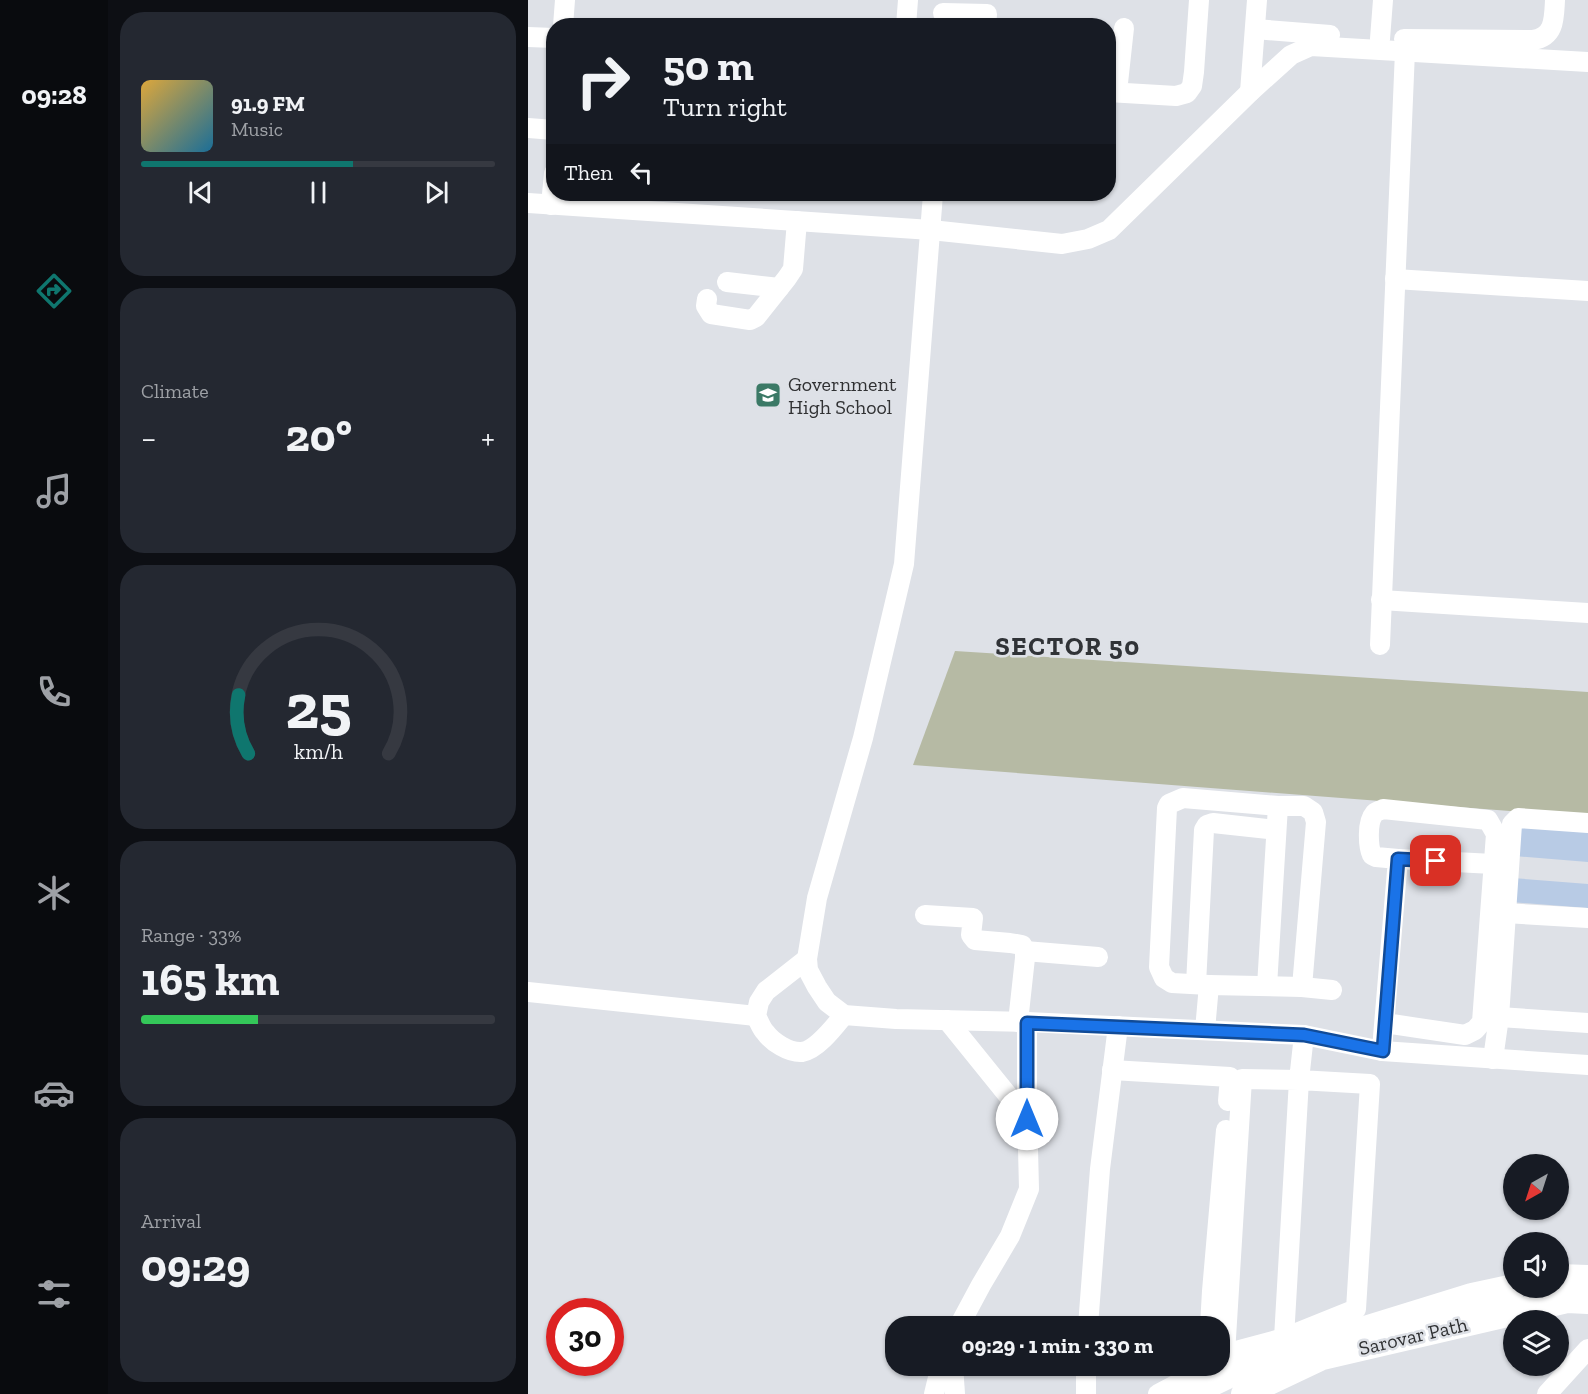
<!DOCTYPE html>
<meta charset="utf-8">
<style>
:root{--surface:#171b24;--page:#242831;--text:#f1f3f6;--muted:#9ea1a6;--line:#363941;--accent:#0f766e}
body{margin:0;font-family:"Zilla Slab",serif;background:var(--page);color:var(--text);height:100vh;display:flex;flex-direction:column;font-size:22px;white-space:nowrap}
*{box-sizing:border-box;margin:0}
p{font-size:20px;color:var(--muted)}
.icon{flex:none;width:33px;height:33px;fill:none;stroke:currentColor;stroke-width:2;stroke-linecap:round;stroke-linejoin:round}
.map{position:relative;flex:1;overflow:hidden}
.side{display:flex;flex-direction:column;gap:12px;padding:12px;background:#0d0f14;width:420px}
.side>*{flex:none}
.top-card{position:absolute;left:18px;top:18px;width:570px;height:183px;border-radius:24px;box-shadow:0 2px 4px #0004;background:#171b24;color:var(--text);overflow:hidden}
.needle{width:39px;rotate:219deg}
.fabs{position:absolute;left:975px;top:1154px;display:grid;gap:12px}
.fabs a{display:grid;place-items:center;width:66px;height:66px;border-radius:50%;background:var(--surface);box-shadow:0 2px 4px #0004;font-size:30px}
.speed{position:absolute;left:18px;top:1298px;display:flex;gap:12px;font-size:30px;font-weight:700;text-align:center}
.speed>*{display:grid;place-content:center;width:78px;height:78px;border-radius:50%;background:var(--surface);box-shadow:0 2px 4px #0004;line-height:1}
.speed .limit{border:9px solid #d22;background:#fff;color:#111}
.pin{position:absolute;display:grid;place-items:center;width:51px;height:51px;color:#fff;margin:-26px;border-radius:12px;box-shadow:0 3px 9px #0006}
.me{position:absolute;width:66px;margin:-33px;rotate:0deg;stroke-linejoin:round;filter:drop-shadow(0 0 4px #0008)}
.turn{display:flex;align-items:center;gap:21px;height:126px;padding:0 18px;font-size:27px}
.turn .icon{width:78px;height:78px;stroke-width:2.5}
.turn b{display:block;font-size:42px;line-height:51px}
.then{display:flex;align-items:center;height:57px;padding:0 18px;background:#0003;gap:12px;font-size:22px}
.big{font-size:45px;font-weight:700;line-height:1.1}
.side .widget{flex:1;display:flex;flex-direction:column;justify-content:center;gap:9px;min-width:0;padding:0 21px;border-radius:24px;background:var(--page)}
.side .dial{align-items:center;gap:0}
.dial svg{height:156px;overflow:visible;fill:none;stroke:var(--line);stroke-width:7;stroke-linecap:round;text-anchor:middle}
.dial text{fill:var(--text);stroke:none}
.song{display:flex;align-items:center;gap:18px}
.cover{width:72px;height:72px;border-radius:9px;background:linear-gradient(135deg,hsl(40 70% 55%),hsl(200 70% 35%))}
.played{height:6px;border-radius:3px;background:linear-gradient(90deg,var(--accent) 60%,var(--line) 60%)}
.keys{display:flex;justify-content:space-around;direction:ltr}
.heat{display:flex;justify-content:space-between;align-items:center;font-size:33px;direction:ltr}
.charge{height:9px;border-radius:4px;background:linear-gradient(90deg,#34c759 33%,var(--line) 0)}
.trip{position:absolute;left:357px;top:1316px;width:345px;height:60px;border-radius:24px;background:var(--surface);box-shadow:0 2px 4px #0004;font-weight:700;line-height:60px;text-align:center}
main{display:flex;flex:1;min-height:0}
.menu{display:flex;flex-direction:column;width:108px;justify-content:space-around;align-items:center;background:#090b0e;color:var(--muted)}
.menu .icon{width:42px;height:42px}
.menu .on{color:var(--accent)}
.menu b{font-size:27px;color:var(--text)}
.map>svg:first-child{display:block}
.green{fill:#b6baa4}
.building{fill:#b8cbe5}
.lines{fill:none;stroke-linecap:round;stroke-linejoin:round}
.minor{stroke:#fff;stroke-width:20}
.major{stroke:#fff;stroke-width:26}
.route-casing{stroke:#114b97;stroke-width:15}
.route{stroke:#1a73e8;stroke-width:10}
.labels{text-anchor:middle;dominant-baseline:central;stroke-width:5;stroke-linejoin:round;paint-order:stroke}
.poi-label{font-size:20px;fill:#303133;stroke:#dee1e7;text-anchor:start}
.street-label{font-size:20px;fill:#303133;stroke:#dee1e7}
.district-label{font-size:26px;font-weight:bold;letter-spacing:1.5px;fill:#303337;stroke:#dee1e7}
</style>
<main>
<nav class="menu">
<b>09:28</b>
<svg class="icon on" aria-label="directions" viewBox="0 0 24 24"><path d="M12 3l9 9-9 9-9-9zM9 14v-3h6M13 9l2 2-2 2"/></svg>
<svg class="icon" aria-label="music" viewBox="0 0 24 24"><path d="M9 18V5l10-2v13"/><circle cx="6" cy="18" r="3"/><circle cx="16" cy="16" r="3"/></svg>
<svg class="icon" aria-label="phone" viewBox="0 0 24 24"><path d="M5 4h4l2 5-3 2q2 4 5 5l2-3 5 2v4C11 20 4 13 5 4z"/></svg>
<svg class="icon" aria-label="climate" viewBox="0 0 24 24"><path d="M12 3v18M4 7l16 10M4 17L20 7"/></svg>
<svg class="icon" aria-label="car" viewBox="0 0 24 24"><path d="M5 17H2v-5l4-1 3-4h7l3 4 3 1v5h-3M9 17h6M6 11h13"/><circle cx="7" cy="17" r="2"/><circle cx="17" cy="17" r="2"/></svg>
<svg class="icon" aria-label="filters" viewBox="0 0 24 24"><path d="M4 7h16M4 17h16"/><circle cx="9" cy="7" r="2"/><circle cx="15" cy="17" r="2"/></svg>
</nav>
<section class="side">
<div class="widget">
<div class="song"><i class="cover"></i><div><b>91.9 FM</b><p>Music</p></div></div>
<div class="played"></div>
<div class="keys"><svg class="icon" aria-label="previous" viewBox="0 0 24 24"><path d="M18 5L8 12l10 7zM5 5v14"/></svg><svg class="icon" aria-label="pause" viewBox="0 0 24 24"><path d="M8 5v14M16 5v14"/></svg><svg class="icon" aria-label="next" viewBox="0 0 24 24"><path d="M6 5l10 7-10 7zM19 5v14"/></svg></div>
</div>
<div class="widget"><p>Climate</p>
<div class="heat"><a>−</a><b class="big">20°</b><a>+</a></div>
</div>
<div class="widget dial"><svg viewBox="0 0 100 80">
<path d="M14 69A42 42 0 1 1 86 69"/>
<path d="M14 69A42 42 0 0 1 9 39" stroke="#0f766e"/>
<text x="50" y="56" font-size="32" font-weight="700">25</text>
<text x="50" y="72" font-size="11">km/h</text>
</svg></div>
<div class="widget"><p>Range · 33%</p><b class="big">165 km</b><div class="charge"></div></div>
<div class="widget"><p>Arrival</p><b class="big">09:29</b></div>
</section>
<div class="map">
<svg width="1060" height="1394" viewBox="0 0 1060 1394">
<rect width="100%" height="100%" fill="#dee1e7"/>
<polygon class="green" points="427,651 1060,692 1060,817 385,765"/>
<g class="building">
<polygon points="988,826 1060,832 1060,862 986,856"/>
<polygon points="985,878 1060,884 1060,908 983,902"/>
</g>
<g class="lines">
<g class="minor">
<polyline points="415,13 459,14 458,26"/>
<polyline points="35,26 37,0"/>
<polyline points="378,26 380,0"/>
<polyline points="727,29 802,35"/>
<polyline points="0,37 26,38"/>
<polyline points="852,39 855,0"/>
<path d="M 876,39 L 1005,40 C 1027,37 1026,18 1027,0"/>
<polyline points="580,92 648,96 659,93 664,86 666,72 671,0"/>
<polyline points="589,92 596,28"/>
<polyline points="722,92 729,0"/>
<polyline points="0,128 26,130"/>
<polyline points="405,194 376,564 335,738 289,898 279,959 280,970 289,987 299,1002 316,1015 368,1019 499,1022 776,1035 854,1051 1060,1065"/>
<polyline points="0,203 403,230 534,244 560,239 581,230 722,92 763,55 783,46 1060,62"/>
<polyline points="23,205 26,173"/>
<polyline points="867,279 1060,291"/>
<polyline points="199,282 251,288"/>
<polyline points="179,299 178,306 183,314 222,320 228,317 259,278 265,269 269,221"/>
<polyline points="853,600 1060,613"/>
<polyline points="852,645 877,51"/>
<polyline points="870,859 965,864"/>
<polyline points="977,913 1060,918"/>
<polyline points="397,915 445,918 443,935 447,940 482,943 494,945 497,951 497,958 490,1022"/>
<polyline points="497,951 570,957"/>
<path d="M 279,959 L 238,991 L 231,1002 L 228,1016 C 231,1021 233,1028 237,1032 C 244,1042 261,1053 274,1052 C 289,1050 307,1026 316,1015"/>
<polyline points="668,984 676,830 679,825 685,823 748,830"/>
<polyline points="681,985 644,983 636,978 631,967 639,808 641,804 655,798 750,806"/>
<polyline points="739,986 750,806 776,806 785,812 788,822 774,987"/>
<polyline points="0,992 228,1016"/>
<polyline points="971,1017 1060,1023"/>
<polyline points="419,1020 499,1119"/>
<polyline points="677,1030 681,985 774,987 804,990"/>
<path d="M 854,1051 L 855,1037 L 870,859 L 848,857 L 844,855 C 840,846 839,822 846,814 C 848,811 852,811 855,809 L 960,820 L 968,834 L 954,1022 L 947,1030 L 937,1035 L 857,1023"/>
<polyline points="965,1059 971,1017 984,824 990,818 1060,823"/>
<polyline points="584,1070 702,1077 700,1101"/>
<polyline points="431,1326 453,1285 482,1236 501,1189 499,1109 499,1022"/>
<polyline points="560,1326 572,1169 590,1026"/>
<polyline points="682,1326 684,1291 698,1130"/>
<polyline points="756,1338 771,1080 714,1079 697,1354 756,1338 828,1309 842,1084 771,1080 776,1035"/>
<polyline points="425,1365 427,1394"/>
<polyline points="406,1394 413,1365"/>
<polyline points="558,1394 558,1365"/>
<polyline points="630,1394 681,1367 681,1365"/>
<polyline points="1019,1394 1060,1349"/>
</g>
<g class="major">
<polyline points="1030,1277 1060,1278"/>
<polyline points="662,1394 724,1364 944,1296 986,1287"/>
<polyline points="716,1394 794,1357 1039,1300 1060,1301"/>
</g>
</g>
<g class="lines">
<defs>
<polyline id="route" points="499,1119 499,1023 776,1035 855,1051 870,859 908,861"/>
</defs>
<use href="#route" class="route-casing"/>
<use href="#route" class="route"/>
</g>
<defs>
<symbol id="school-square" viewBox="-11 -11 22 22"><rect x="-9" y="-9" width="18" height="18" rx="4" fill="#3b7966" stroke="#dee1e7"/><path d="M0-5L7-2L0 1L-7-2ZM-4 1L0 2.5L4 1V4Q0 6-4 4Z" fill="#fff"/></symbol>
</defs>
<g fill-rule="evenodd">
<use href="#school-square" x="225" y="380" width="30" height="30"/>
</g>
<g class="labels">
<g class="poi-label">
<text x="260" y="384">Government<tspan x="260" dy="23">High School</tspan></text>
</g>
<g class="street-label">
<text transform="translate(885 1336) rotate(-13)">Sarovar Path</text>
</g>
<g class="district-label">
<text x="540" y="646">SECTOR 50</text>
</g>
</g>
</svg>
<div class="fabs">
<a><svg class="needle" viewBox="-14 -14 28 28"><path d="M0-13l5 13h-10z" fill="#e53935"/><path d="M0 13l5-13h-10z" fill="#9ea1a6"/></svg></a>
<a><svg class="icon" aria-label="sound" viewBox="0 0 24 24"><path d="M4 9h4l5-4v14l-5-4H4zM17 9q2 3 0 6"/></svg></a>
<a><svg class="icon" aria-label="layers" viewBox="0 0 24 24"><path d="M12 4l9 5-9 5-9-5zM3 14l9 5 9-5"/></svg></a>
</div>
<div class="speed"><div class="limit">30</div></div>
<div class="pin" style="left:908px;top:861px;background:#d93025"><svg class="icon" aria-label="arrive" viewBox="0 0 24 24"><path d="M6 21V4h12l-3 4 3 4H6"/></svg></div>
<svg class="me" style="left:499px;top:1119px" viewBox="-20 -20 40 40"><circle r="19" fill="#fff"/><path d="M0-13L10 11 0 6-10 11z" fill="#1a73e8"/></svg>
<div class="trip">09:29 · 1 min · 330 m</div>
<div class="top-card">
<div class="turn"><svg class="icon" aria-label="right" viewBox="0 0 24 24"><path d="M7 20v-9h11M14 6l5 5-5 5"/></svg><div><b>50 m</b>Turn right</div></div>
<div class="then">Then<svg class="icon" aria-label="left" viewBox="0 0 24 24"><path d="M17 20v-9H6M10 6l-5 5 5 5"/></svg></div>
</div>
</div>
</main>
